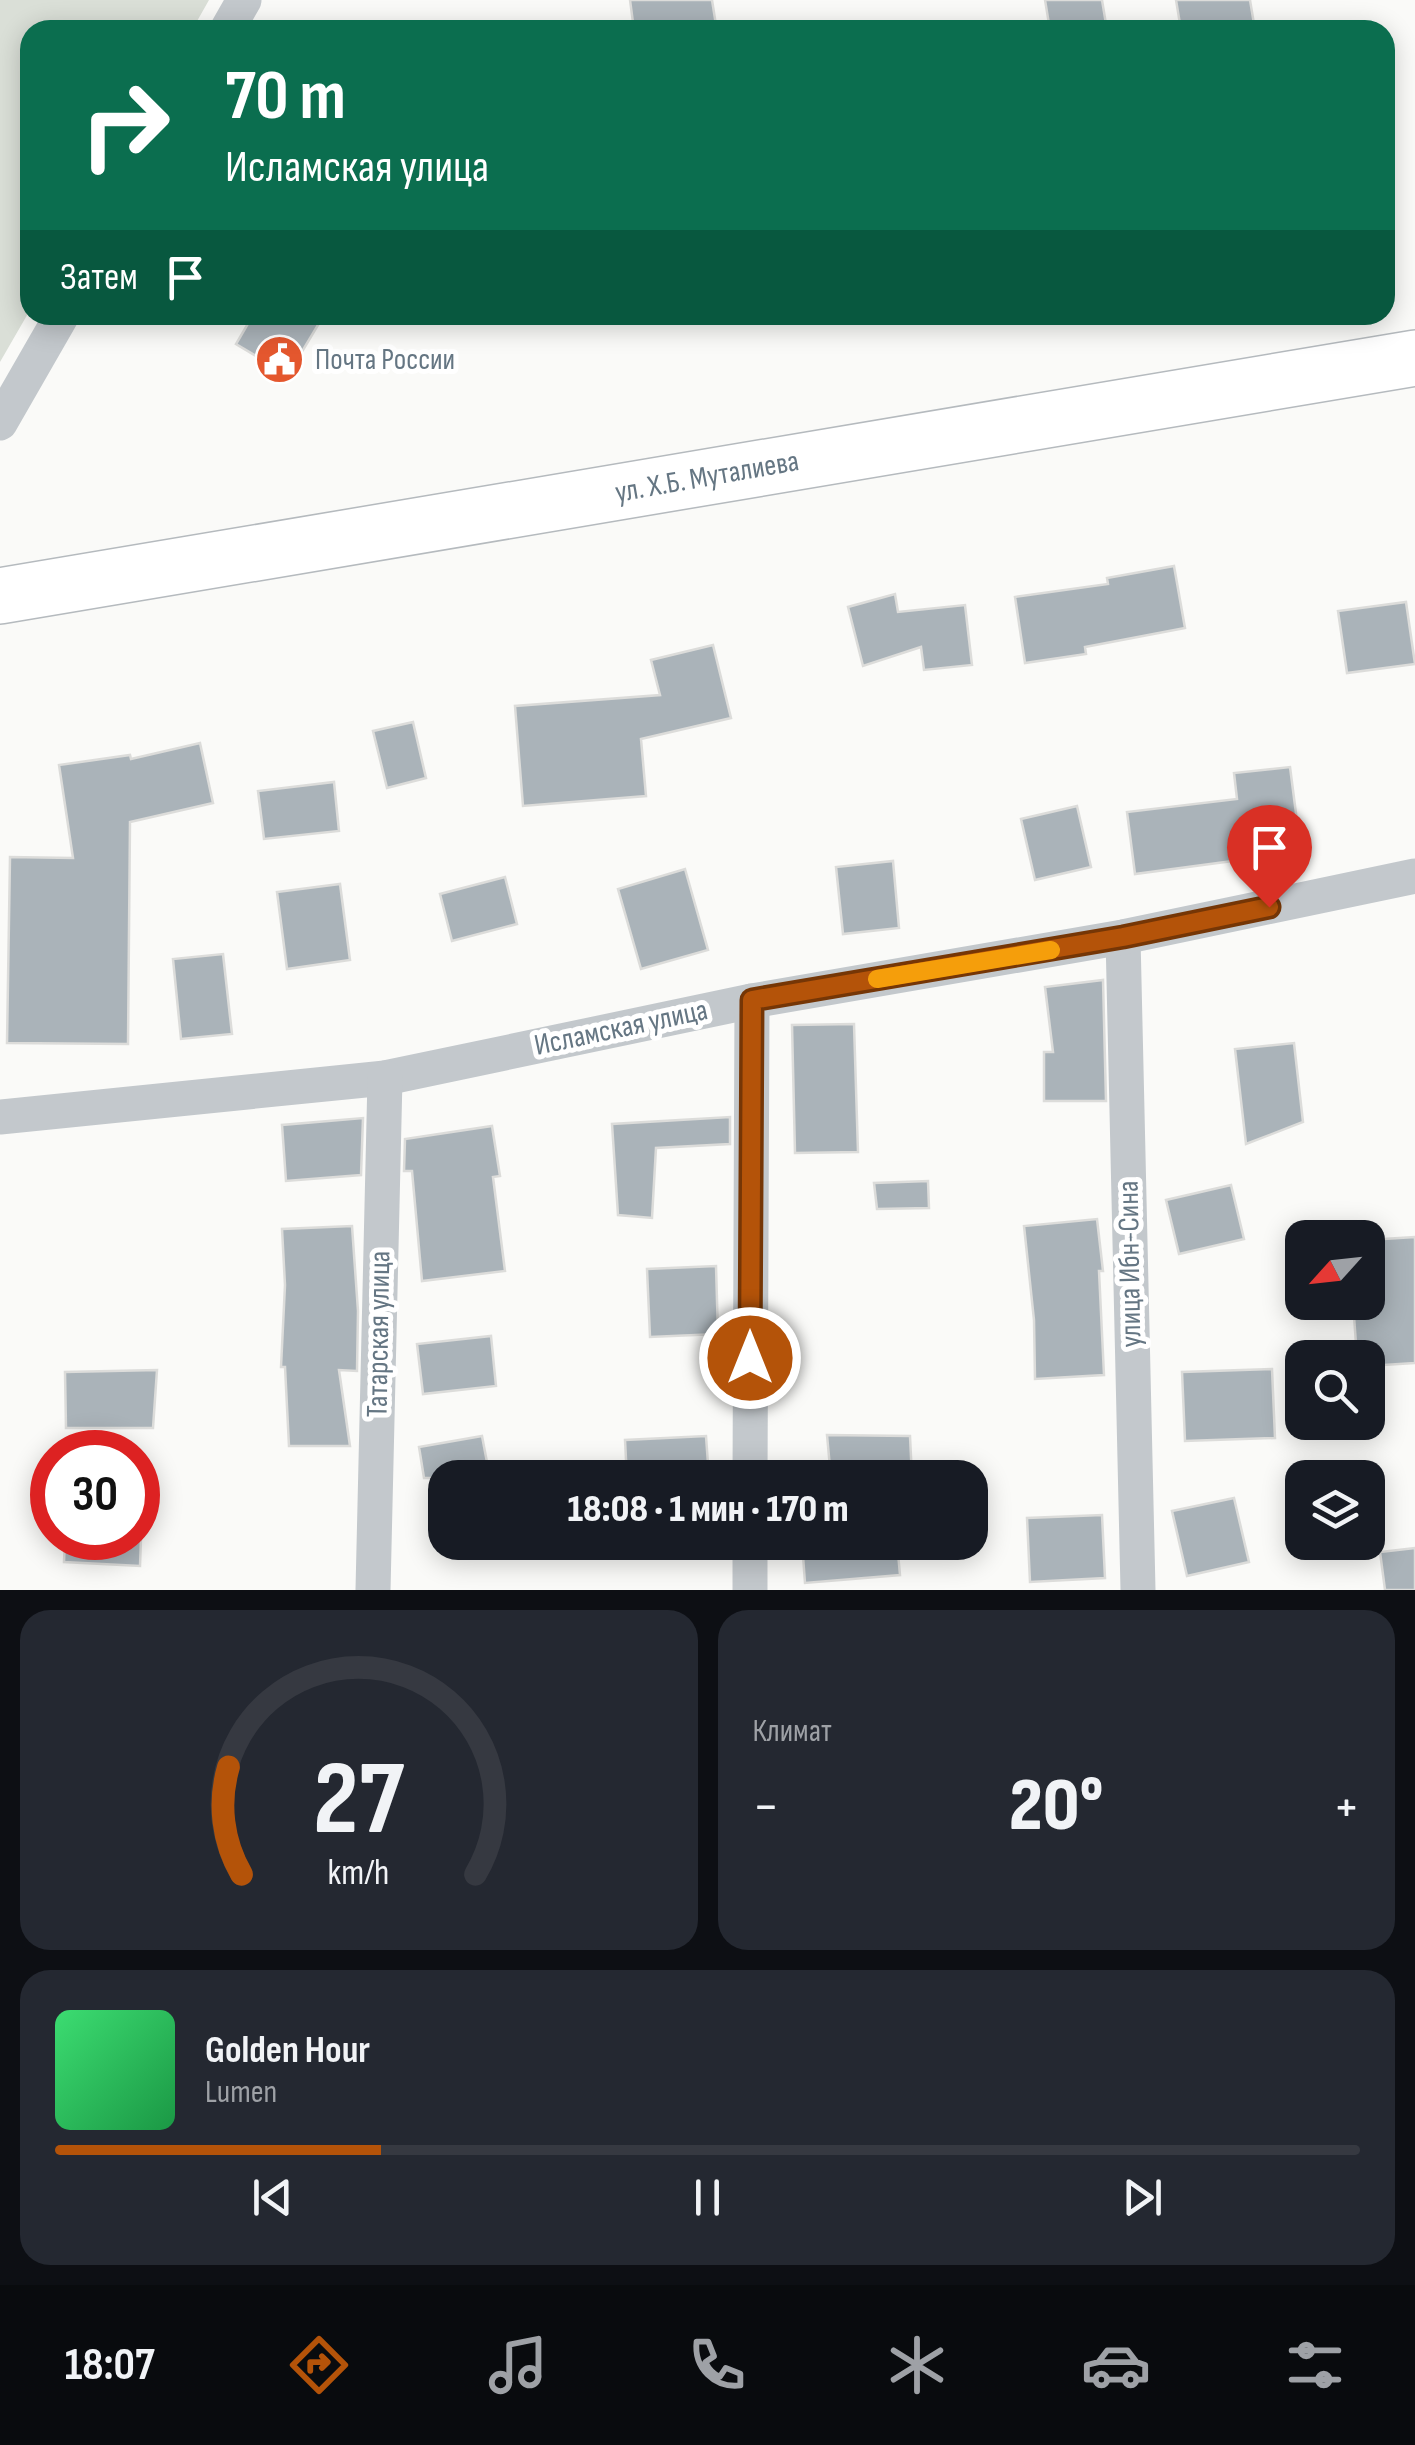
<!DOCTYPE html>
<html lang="ru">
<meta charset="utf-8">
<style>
:root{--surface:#171b24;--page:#242831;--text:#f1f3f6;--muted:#9ea1a6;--line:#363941;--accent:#b45309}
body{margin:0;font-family:"Sofia Sans Condensed",sans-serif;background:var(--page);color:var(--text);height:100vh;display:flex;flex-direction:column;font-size:38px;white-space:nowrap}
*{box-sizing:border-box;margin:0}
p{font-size:32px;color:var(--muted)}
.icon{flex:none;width:55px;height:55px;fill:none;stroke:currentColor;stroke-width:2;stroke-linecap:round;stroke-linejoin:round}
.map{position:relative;height:1590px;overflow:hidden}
.drawer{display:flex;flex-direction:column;gap:20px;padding:20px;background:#0d0f14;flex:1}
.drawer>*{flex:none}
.hud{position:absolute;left:20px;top:20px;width:1375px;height:305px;border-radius:30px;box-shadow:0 5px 25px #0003;background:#0b6e4f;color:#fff;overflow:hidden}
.needle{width:65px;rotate:243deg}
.fabs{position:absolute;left:1285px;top:1220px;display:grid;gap:20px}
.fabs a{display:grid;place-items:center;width:100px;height:100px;border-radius:20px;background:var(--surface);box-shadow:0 5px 25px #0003;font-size:50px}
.speed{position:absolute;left:30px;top:1430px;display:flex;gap:20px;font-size:50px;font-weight:700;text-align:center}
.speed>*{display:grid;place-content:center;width:130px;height:130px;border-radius:50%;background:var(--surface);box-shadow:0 5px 25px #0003;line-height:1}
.speed .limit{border:15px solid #d22;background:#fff;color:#111}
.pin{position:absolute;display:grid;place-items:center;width:85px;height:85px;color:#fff;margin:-102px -42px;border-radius:50% 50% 50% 0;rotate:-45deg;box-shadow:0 0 10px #0007}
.pin .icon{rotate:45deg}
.me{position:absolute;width:110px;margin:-55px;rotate:0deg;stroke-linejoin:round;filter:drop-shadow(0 0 8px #0008)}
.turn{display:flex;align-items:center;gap:35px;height:210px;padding:0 40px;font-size:45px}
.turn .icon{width:130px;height:130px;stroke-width:2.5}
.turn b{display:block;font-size:70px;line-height:85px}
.then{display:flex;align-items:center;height:95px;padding:0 40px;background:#0003;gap:20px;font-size:38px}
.big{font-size:75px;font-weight:800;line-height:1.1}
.drawer .card{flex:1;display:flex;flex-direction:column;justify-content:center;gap:15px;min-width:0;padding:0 35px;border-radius:30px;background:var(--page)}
.drawer .dial{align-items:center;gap:0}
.dial svg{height:260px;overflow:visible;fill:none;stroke:var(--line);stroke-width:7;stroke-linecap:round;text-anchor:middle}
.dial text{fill:var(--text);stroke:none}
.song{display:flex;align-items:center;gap:30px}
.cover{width:120px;height:120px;border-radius:15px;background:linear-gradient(135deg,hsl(140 70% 55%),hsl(140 70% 35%))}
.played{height:10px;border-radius:5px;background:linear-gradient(90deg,var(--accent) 25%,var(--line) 25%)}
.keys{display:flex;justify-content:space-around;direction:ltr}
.heat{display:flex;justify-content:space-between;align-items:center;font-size:55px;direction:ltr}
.drawer .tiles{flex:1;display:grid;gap:20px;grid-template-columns:1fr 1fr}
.card:last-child{grid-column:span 2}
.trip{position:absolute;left:428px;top:1460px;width:560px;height:100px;border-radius:30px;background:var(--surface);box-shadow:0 5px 25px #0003;font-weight:800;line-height:100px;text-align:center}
.dock{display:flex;height:160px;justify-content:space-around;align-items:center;background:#090b0e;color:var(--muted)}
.dock .icon{width:70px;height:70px}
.dock .on{color:var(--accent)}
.dock b{font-size:45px;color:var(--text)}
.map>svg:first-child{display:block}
.green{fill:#dadfd7}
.building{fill:#aab3b9;stroke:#dcdcda;stroke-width:2.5}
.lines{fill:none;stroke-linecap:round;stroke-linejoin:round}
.primary-casing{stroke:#b5babe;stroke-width:58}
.minor{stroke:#c3c8cc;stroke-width:35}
.primary{stroke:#fff;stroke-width:55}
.route-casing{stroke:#753606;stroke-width:25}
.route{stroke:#b45309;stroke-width:18}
.slow{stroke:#f59e0b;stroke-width:18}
.labels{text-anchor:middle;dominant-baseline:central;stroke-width:10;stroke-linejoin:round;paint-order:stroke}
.poi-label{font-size:30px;fill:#657683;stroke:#fff;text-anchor:start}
.street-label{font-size:30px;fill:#657683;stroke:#fff}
</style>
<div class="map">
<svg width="1415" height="1590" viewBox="0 0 1415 1590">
<rect width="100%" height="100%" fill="#fafaf8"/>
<polygon class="green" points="0,0 209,0 192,30 30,30 30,310 0,362"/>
<g class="building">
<polygon points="630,0 712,0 716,25 634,30"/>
<polygon points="1045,0 1102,0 1107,30 1050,30"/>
<polygon points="1176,0 1250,0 1255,30 1181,30"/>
<polygon points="253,315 324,315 288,375 236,344"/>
<polygon points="1174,566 1185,628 1085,647 1086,654 1025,663 1015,597 1108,584 1107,578"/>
<polygon points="895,594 898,612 965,605 972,665 924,670 921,647 863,666 848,607"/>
<polygon points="1406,602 1415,664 1347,673 1338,611"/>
<polygon points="713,645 731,718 641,739 646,796 523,806 515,706 660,695 651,660"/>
<polygon points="413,722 426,778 387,788 373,731"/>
<polygon points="200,743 213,803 130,822 128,1044 7,1043 10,857 73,858 59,765 130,755 131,759"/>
<polygon points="1290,767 1301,852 1135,874 1127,812 1237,799 1234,773"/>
<polygon points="334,782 339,831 264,839 258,791"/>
<polygon points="1077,806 1091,867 1035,880 1021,819"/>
<polygon points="893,861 899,928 843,934 836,867"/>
<polygon points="685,869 708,950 641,969 618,889"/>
<polygon points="505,877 517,924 452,941 440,894"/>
<polygon points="340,884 350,960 287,969 277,892"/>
<polygon points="223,954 232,1034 181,1039 173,959"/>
<polygon points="1103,980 1106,1101 1044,1101 1044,1052 1053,1052 1045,987"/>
<polygon points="854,1024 858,1152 795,1153 792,1025"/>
<polygon points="1294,1043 1303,1122 1246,1144 1235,1049"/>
<polygon points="730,1117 730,1144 656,1148 652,1218 618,1215 612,1124"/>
<polygon points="363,1118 361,1175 286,1181 282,1125"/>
<polygon points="492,1126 500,1176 493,1177 505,1271 422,1281 412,1171 404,1171 405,1139"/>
<polygon points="928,1181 929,1208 877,1209 874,1183"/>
<polygon points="1231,1185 1244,1239 1179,1254 1166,1200"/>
<polygon points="1097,1219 1103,1271 1099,1271 1104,1375 1035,1379 1034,1320 1024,1226"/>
<polygon points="352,1226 358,1311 357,1371 339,1370 350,1446 289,1446 285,1367 281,1367 285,1285 282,1229"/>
<polygon points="1415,1237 1415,1363 1368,1366 1368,1358 1357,1358 1353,1302 1368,1302 1368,1240"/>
<polygon points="716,1266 718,1334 650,1337 647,1269"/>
<polygon points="491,1336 496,1386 423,1394 417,1344"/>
<polygon points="1272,1369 1275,1438 1185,1441 1182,1372"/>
<polygon points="157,1370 153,1428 66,1428 65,1372"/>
<polygon points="827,1435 910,1436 912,1478 831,1478"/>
<polygon points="482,1436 490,1478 424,1478 419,1447"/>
<polygon points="706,1436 709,1478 627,1478 625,1440"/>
<polygon points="1234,1498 1249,1562 1187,1576 1172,1511"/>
<polygon points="1102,1515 1105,1578 1030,1582 1027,1518"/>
<polygon points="65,1538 141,1538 140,1566 64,1562"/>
<polygon points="802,1542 897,1542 900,1575 805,1583"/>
<polygon points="1415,1548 1415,1590 1385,1590 1380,1552"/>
</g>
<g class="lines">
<defs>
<polyline id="primary" points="0,596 1415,358"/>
</defs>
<use href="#primary" class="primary-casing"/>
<g class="minor">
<polyline points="227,30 244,0"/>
<polyline points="0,423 62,315"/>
<polyline points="1123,937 1138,1590"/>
<polyline points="0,1117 385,1078 752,1001 1123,937 1415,876"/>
<polyline points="750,1478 752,1001"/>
<polyline points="373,1590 385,1078"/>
<polyline points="750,1590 750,1542"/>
</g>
<use href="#primary" class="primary"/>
</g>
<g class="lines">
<defs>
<polyline id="route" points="750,1358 752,1000 1123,937 1269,907"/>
</defs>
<use href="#route" class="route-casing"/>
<use href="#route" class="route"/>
<polyline class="slow" points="877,979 1051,950"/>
</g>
<defs>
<symbol id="civic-disc" viewBox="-11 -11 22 22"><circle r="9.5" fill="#e4572e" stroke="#fff"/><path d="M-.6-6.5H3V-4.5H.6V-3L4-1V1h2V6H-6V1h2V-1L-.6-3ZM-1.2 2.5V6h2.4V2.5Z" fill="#fff"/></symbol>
</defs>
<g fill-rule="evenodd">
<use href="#civic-disc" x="252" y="332" width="55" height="55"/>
</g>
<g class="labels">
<g class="poi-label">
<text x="315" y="360">Почта России</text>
</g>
<g class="street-label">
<text transform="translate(707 477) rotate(-10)">ул. Х.Б. Муталиева</text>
<text transform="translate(621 1028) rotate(-12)">Исламская улица</text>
<text transform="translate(1130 1264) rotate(-91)">улица Ибн-Сина</text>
<text transform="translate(379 1334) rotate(-89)">Татарская улица</text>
</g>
</g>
</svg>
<div class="fabs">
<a><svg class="needle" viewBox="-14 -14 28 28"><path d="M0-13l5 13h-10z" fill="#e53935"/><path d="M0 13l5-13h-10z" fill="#9ea1a6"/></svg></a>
<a><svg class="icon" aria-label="search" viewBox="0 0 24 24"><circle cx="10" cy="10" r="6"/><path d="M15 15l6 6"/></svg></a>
<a><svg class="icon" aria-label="layers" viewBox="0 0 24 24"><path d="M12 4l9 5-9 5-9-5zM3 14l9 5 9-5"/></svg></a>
</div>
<div class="speed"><div class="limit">30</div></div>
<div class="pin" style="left:1269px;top:907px;background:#d93025"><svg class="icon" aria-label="arrive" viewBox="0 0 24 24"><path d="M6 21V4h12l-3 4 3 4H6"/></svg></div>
<svg class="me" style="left:750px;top:1358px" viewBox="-20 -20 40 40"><circle r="17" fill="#b45309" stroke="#fff" stroke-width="3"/><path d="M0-11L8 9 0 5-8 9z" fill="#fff"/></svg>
<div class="trip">18:08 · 1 мин · 170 m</div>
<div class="hud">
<div class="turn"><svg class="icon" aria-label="right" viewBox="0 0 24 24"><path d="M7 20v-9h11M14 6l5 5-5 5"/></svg><div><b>70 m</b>Исламская улица</div></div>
<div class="then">Затем<svg class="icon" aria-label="arrive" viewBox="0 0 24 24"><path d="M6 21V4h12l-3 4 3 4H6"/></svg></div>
</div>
</div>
<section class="drawer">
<div class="tiles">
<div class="card dial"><svg viewBox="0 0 100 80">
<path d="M14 69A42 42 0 1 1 86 69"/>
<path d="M14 69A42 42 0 0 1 10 36" stroke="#b45309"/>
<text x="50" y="56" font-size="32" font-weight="700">27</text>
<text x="50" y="72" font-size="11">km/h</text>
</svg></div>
<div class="card"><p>Климат</p>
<div class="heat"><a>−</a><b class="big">20°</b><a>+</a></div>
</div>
<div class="card">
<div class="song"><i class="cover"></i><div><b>Golden Hour</b><p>Lumen</p></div></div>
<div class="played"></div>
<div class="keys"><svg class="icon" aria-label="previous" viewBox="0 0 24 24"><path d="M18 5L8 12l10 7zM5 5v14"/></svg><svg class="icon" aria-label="pause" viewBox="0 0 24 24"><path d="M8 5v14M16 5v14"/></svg><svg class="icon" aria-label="next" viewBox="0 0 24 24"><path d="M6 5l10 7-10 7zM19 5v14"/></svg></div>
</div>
</div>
</section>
<nav class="dock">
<b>18:07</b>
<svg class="icon on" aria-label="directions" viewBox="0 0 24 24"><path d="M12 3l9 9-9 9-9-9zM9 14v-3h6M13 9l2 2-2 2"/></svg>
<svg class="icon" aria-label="music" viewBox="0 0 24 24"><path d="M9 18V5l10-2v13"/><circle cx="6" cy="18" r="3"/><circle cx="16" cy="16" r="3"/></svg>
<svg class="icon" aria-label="phone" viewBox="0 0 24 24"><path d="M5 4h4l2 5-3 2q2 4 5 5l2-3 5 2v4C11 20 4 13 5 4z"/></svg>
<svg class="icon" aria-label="climate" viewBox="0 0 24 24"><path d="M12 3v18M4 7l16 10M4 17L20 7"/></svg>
<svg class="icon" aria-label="car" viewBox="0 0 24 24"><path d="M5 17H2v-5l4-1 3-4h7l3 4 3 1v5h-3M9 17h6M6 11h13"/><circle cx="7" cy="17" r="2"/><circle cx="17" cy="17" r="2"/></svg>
<svg class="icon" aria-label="filters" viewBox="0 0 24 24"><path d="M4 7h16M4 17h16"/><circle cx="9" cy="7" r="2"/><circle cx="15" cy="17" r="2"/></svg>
</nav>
